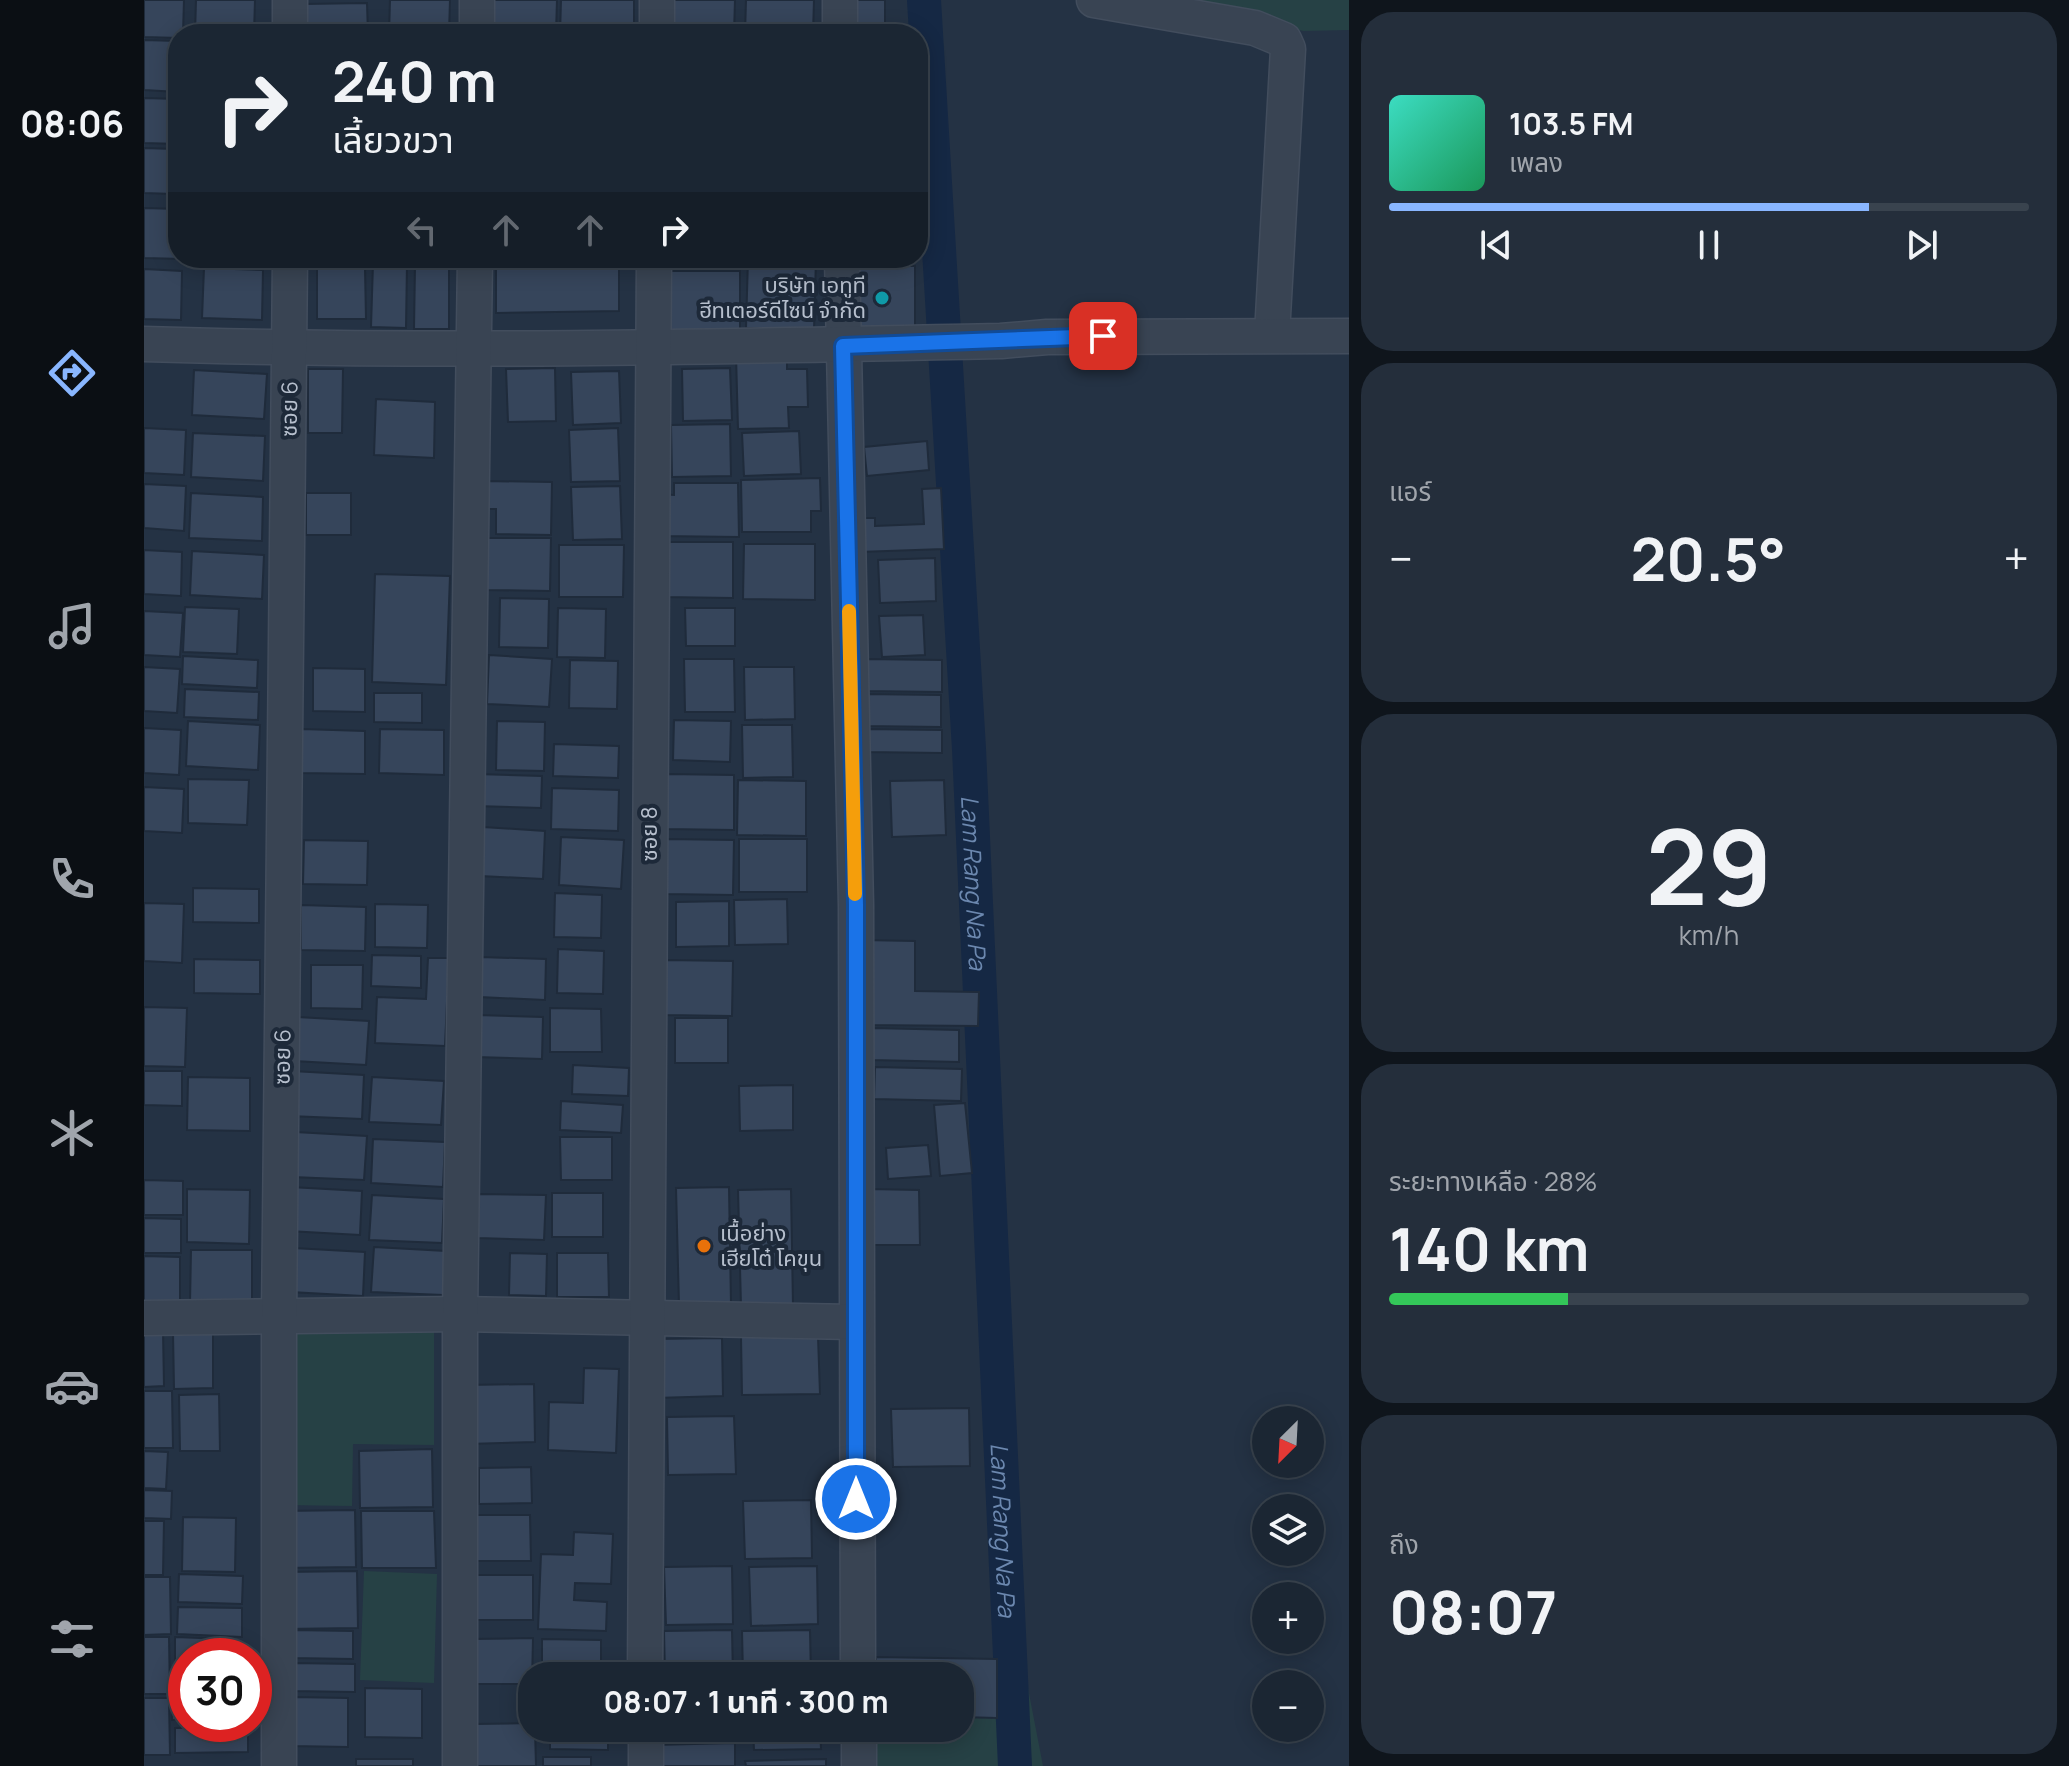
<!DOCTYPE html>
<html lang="th">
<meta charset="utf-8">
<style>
:root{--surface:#1b2633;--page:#242e3b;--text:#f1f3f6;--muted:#a0a5ac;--line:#39434e;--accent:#89b6ff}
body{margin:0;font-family:Manrope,"Noto Sans Thai",sans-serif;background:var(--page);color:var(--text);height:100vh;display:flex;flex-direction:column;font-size:30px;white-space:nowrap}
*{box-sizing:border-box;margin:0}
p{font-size:26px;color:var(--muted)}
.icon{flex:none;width:44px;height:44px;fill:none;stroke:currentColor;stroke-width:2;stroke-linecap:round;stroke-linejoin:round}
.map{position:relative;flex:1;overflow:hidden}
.sheet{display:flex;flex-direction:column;gap:12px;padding:12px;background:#0f151c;width:720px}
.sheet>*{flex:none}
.banner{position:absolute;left:24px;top:24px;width:760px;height:244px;border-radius:32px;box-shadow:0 4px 20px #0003,0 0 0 2px var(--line);background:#1b2633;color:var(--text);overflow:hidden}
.needle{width:52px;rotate:204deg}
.tools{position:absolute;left:1108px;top:1406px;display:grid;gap:16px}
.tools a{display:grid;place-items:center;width:72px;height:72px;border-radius:50%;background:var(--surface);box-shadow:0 4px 20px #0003,0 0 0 2px var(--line);font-size:40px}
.speed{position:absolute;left:24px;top:1638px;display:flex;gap:16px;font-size:40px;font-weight:700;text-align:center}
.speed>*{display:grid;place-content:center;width:104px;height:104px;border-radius:50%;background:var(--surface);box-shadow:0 4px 20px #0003,0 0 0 2px var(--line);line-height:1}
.speed .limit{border:12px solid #d22;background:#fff;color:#111}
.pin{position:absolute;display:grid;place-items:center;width:68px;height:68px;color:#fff;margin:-34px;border-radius:16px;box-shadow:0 4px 12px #0006}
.me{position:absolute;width:88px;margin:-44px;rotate:0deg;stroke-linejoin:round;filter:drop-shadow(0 0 6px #0008)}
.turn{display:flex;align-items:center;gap:28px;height:168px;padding:0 32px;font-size:36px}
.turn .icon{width:104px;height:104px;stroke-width:2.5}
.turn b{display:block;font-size:56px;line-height:68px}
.lanes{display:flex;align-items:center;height:76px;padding:0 32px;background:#0003;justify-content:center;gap:40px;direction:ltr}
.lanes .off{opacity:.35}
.big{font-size:60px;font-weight:700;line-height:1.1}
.sheet .widget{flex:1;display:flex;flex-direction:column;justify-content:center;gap:12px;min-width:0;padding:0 28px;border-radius:32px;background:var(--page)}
.sheet .dial{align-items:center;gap:0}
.dial b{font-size:104px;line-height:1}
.song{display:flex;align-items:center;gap:24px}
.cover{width:96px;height:96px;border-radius:12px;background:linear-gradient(135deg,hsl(170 70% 55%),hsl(150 70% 35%))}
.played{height:8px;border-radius:4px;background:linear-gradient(90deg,var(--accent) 75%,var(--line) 75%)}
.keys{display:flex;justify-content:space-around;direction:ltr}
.heat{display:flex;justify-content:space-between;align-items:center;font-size:44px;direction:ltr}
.charge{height:12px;border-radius:6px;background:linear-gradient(90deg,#34c759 28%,var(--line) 0)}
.trip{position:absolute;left:374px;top:1662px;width:456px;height:80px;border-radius:32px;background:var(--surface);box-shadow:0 4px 20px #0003,0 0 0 2px var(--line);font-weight:700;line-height:80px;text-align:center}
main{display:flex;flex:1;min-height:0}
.tabs{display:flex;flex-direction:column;width:144px;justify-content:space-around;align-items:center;background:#0b0f14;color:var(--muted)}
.tabs .icon{width:56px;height:56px}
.tabs .active{color:var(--accent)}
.tabs b{font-size:36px;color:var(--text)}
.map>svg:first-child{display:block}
.green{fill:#264145}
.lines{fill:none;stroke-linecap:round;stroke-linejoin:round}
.canal{stroke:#152844;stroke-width:34}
.building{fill:#36455b;stroke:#1f2b3b;stroke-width:2}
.street-casing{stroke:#424d5d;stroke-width:37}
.street{stroke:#394453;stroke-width:34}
.route-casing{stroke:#114b97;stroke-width:20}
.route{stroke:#1a73e8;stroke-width:14}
.slow{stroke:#f59e0b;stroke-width:14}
.culture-dot{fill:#0f9aa8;stroke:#1d2939;stroke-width:3}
.food-dot{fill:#e8710a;stroke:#1d2939;stroke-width:3}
.labels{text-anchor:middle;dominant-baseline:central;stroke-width:8;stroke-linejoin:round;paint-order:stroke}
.poi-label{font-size:22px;fill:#b6bfcd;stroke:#1d2939;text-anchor:end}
.street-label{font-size:22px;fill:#b6bfcd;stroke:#1d2939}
.water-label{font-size:24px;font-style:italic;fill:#6c88af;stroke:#1d2939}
</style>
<main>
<nav class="tabs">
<b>08:06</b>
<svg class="icon active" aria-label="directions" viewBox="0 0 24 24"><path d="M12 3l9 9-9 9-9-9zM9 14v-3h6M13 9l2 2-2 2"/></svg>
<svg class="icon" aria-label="music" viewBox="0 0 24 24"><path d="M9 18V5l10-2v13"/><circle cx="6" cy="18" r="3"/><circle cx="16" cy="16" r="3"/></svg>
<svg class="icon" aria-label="phone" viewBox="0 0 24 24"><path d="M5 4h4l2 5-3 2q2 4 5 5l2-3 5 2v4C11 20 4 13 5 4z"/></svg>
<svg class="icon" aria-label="climate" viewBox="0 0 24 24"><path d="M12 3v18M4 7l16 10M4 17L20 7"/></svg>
<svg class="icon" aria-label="car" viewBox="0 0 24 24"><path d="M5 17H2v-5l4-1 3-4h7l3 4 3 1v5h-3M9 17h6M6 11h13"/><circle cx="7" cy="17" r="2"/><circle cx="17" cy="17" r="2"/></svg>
<svg class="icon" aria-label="filters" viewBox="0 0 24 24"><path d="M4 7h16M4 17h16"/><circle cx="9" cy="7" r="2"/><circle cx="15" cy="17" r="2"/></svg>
</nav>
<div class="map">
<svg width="1205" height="1766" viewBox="0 0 1205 1766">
<rect width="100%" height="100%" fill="#243244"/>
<g class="green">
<polygon points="976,0 1205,0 1205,30 1160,31"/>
<polygon points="140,1329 290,1330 290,1445 209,1444 208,1506 140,1505"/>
<polygon points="220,1571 293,1574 290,1683 216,1680"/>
<polygon points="883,1683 899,1766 725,1766 724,1728 816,1728 816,1685"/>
</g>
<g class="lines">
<path class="canal" id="s1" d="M 780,0 L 825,749 L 871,1766"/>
</g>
<g class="building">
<polygon points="0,0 40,0 39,34 34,34 34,38 0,37"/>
<polygon points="52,0 111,0 110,34 51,34"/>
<polygon points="246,0 306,0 305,34 245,34"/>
<polygon points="339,0 413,0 412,34 339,34"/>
<polygon points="417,0 490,0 490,34 416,34"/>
<polygon points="523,0 591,0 590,34 522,34"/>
<polygon points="602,0 670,0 669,34 601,34"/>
<rect x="703" y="0" width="38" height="34"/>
<polygon points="223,3 224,34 159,34 159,4"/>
<polygon points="0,40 34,41 34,92 0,90"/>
<polygon points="0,98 34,99 34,144 0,143"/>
<polygon points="0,148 31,149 29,194 0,193"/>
<polygon points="0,208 34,209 34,258 39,259 0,258"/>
<rect x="160" y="258" width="65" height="3"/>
<polygon points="342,258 483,258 483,259 342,260"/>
<polygon points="523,258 590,258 590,263 523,260"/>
<polygon points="604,258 672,258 670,330 602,328"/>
<polygon points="229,263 263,264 262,328 227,327"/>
<polygon points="271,265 305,265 305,329 270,329"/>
<polygon points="706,266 771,266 771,330 705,329"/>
<polygon points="475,267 475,311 352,313 352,269"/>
<polygon points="60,268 119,270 118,320 58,318"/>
<polygon points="173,268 221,268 222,319 173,319"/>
<polygon points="0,269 38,271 37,320 0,319"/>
<polygon points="523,271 596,271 596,332 524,331"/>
<polygon points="643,354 643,369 663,369 664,407 644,407 645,428 594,429 592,355"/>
<polygon points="411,368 412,421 364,422 362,369"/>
<polygon points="586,368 588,420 539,421 538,369"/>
<polygon points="164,369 199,369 198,433 164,433"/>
<polygon points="50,370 123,374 120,419 48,415"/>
<polygon points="475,371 477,423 429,425 427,372"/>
<polygon points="232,399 291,402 290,458 230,455"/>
<polygon points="586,424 587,476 528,477 527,425"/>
<polygon points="0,428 42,430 40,475 0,473"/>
<polygon points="474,428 476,481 427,482 425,430"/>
<polygon points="655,431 657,474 600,476 598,433"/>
<polygon points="49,433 121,436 119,481 47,477"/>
<polygon points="783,441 785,470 723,476 720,447"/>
<polygon points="676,478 677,511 667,511 667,532 598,532 597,480"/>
<polygon points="339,481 408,482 407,535 352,534 352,509 338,509"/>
<polygon points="530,483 594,483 595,537 515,536 515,494 530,495"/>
<polygon points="0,484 42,486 40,531 0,528"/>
<polygon points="476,486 478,539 429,540 427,487"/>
<polygon points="797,488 800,549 715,552 713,518 731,518 731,526 780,524 778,489"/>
<polygon points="47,493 119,497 118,541 45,538"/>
<rect x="162" y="493" width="45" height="42"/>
<polygon points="342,538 407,538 406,591 342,590"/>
<polygon points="518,542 589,542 589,598 518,597"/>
<polygon points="600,544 671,544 671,600 599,599"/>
<polygon points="415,545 480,545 479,597 415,597"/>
<polygon points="0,550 38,552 37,596 0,594"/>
<polygon points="48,551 120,555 118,599 46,595"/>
<polygon points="791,558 792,601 736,603 734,560"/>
<polygon points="231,574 306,576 302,685 228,682"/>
<polygon points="356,598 405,599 404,648 355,647"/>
<polygon points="41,607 95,609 93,654 39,652"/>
<polygon points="414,608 462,609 461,658 413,657"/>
<polygon points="541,608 591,608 591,646 542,646"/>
<polygon points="0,611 39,613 36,657 0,655"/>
<polygon points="779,615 781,655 738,657 735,616"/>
<polygon points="345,655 408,659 405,707 343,704"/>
<polygon points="39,656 114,660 113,688 38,684"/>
<polygon points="540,659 590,659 591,712 541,712"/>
<polygon points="719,659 798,660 798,692 719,691"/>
<polygon points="426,660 474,661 473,709 425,708"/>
<polygon points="0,667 36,669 33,713 0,711"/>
<polygon points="600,667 650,667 651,719 601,720"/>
<polygon points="169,668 221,669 221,712 169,711"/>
<polygon points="41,689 115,692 114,720 40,717"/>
<polygon points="230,693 278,693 278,723 230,722"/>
<polygon points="718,694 797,695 797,727 718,726"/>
<polygon points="530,720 587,721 586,762 529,760"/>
<polygon points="44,721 116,725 114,770 42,766"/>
<polygon points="353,721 401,722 400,771 352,770"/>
<polygon points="598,725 648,725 649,777 599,778"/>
<polygon points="0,728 37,730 35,775 0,773"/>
<polygon points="157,729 221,731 221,774 156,773"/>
<polygon points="236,729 300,730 300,775 235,773"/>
<polygon points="720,729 798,730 798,753 720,752"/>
<polygon points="410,744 475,746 474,778 409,776"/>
<polygon points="332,774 398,776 397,808 331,806"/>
<polygon points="522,774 590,775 590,830 521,829"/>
<polygon points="44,779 105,780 103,825 44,823"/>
<polygon points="594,780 662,781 662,836 593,835"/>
<polygon points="800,780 802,835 748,837 746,781"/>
<polygon points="0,787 40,789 38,833 0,831"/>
<polygon points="408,788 475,790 474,831 407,829"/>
<polygon points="339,827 401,831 399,879 336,876"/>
<polygon points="417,837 480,840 477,889 415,885"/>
<polygon points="521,839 590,840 589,895 521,894"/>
<rect x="595" y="839" width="68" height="53"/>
<polygon points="160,840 224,841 223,885 159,884"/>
<polygon points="49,888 115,889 115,923 49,922"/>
<polygon points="411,893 458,895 457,938 410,937"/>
<polygon points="643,899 644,944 591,945 590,900"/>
<polygon points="585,901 585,946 532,947 532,902"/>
<polygon points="0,903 40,904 38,963 0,961"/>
<polygon points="231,904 284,905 283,948 231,947"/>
<polygon points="157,905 222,907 221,951 157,950"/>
<polygon points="718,940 771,941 771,991 835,992 834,1026 717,1025"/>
<polygon points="414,949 460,951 459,994 413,993"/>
<polygon points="228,955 277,956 277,988 227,986"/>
<polygon points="336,957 402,959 401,1000 335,997"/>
<polygon points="284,958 305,958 301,1046 231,1043 233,997 282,999"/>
<polygon points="50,959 116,960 116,994 50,993"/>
<polygon points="520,960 589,961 588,1016 520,1015"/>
<polygon points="167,965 219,965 218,1009 167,1008"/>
<polygon points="0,1007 43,1008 41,1067 0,1066"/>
<polygon points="406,1008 457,1009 458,1052 406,1052"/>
<polygon points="333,1015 399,1017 398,1059 331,1057"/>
<polygon points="153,1017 225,1021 222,1065 150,1061"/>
<rect x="531" y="1018" width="53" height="45"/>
<polygon points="728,1028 815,1030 815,1062 727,1060"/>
<polygon points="429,1065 485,1068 484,1096 428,1094"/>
<polygon points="731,1067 818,1069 817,1101 730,1099"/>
<polygon points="0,1071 38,1071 38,1106 0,1105"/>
<polygon points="148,1071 220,1075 218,1119 145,1116"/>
<polygon points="44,1077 106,1078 106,1131 43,1130"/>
<polygon points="228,1077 300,1081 297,1125 225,1122"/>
<polygon points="649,1085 649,1130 596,1131 595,1086"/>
<polygon points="417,1101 479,1105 477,1133 416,1130"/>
<polygon points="821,1103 828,1173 796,1176 790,1105"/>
<polygon points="151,1132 223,1136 220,1180 148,1177"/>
<polygon points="416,1137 468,1137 468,1180 417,1180"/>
<polygon points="229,1139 301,1142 299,1187 227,1183"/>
<polygon points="784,1145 787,1176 744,1179 742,1148"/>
<polygon points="0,1180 39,1181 39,1215 0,1215"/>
<polygon points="146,1187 218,1191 216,1235 144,1231"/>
<polygon points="585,1187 587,1304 535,1305 532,1188"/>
<polygon points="43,1189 106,1190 105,1244 43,1242"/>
<polygon points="647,1189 649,1306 597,1306 594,1190"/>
<polygon points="724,1189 775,1190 776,1245 725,1245"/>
<rect x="408" y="1193" width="51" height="44"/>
<polygon points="335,1194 402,1195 400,1240 333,1238"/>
<polygon points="228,1195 300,1199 298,1243 225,1240"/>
<polygon points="0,1218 37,1219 37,1253 0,1253"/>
<polygon points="230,1247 302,1251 299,1295 227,1292"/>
<polygon points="149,1248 221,1252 219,1296 146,1292"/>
<polygon points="47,1250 108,1250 108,1304 46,1303"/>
<polygon points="366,1253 403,1254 402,1296 365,1295"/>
<polygon points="413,1253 464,1253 465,1297 413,1297"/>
<polygon points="0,1256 36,1257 36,1310 0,1309"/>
<polygon points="0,1330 19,1330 20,1386 0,1387"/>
<polygon points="69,1332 69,1388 30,1389 29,1333"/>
<polygon points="674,1336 676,1394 598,1395 597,1337"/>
<polygon points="578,1338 579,1396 511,1398 510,1339"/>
<polygon points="440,1368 475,1369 472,1453 404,1450 405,1402 439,1403"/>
<polygon points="390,1384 391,1442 324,1444 322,1385"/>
<polygon points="0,1391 28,1391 29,1448 0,1448"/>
<polygon points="75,1394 76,1451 36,1451 35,1395"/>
<polygon points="825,1408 826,1466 749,1467 747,1409"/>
<polygon points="590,1416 592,1474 524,1475 523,1417"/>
<polygon points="288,1449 289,1507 216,1508 215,1451"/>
<polygon points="0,1451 24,1452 22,1489 0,1488"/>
<polygon points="387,1467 388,1503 335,1504 335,1468"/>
<polygon points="0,1490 28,1491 27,1519 0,1518"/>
<polygon points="667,1500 668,1558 601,1559 599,1501"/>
<polygon points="211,1510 212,1567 138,1568 137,1511"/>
<polygon points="217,1511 290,1511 292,1568 218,1568"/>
<polygon points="326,1515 386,1515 387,1561 326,1561"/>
<polygon points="39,1517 92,1518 91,1572 38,1571"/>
<polygon points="0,1521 20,1521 19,1575 0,1575"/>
<polygon points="430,1532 469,1534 467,1584 431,1583 430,1600 463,1602 462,1631 394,1629 397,1554 429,1555"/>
<polygon points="588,1566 589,1624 522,1625 520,1567"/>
<polygon points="673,1566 674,1624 607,1626 605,1567"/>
<polygon points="213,1571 214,1628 140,1629 139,1572"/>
<polygon points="35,1574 99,1576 98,1604 34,1602"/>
<polygon points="328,1575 389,1575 389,1620 329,1620"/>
<polygon points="0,1577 26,1577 27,1634 0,1635"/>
<polygon points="34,1607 98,1608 98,1637 33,1634"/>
<polygon points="147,1630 209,1631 209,1659 146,1658"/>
<polygon points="588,1630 589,1676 521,1676 520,1631"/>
<polygon points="666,1630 667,1676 599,1676 598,1631"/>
<polygon points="0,1637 25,1637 26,1694 0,1694"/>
<polygon points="31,1637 84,1639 84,1656 42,1656 42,1692 31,1692"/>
<polygon points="389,1638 388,1684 329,1684 328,1639"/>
<polygon points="398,1639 457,1640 457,1667 398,1667"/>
<polygon points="732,1657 853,1659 853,1718 816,1717 816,1676 732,1676"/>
<polygon points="148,1663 211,1664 211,1692 147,1691"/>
<polygon points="221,1688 278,1689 278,1738 221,1737"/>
<polygon points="28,1694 42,1694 42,1719 28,1720"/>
<polygon points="148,1697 204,1698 204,1747 147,1746"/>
<polygon points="0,1698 25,1698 26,1755 0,1755"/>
<polygon points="388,1723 391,1728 392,1766 331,1766 331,1724"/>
<polygon points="104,1727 104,1752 31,1753 31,1728"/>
<polygon points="406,1728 464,1728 464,1750 406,1749"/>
<polygon points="609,1728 676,1728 677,1749 610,1750"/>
<polygon points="591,1743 591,1766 509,1766 509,1745"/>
<rect x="399" y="1757" width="48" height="9"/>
<rect x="212" y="1759" width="57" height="7"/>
<polygon points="682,1759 682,1766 602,1766 601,1761"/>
</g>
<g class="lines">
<defs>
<g id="street">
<polyline points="696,0 696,34"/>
<polyline points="950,0 1111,28 1140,40 1144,49 1128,334"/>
<polyline points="146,34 146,0"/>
<polyline points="333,34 333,0"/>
<polyline points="513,34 513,0"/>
<polyline points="698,258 712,905 714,1676"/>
<path d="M 0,344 C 286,353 571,347 857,341 L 903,337 L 1205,336"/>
<polyline points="0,1318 316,1314 710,1322"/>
<polyline points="501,1676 510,258"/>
<polyline points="502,1728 502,1766"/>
<polyline points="715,1728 715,1766"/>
<polyline points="135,1766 135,1318 146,258"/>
<polyline points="316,1766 316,1314 331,258"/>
</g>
</defs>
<use href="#street" class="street-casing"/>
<use href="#street" class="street"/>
</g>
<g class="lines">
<defs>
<polyline id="route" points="712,1499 712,905 699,346 959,336"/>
</defs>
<use href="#route" class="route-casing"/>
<use href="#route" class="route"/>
<polyline class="slow" points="705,611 711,894"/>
</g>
<circle class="culture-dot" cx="738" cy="298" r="8"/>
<circle class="food-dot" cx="560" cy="1246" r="8"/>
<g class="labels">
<g class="poi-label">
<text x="722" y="285">บริษัท เอทูที<tspan x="722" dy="25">ฮีทเตอร์ดีไซน์ จำกัด</tspan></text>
<text x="576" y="1233" text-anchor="start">เนื้อย่าง<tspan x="576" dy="25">เฮียโต๋ โคขุน</tspan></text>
</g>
<g class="street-label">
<text transform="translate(145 409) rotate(-89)">ซอย 6</text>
<text transform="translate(505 834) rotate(-90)">ซอย 8</text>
<text transform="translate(138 1057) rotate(-89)">ซอย 6</text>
</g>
<g class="water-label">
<text stroke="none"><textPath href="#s1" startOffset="884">Lam Rang Na Pa</textPath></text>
<text stroke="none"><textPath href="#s1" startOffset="1532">Lam Rang Na Pa</textPath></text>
</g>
</g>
</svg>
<div class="tools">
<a><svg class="needle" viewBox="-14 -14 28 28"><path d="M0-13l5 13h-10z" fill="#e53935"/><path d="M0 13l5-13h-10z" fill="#a0a5ac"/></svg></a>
<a><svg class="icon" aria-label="layers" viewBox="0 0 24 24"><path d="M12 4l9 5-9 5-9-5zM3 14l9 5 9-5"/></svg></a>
<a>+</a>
<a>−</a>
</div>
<div class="speed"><div class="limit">30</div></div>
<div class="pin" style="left:959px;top:336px;background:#d93025"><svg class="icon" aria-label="arrive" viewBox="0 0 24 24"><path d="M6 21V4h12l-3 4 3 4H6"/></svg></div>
<svg class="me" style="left:712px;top:1499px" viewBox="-20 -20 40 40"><circle r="17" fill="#1a73e8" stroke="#fff" stroke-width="3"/><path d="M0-11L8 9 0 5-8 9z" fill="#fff"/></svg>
<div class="trip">08:07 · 1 นาที · 300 m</div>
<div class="banner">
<div class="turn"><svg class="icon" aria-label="right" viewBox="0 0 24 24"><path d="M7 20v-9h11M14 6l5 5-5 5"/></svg><div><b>240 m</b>เลี้ยวขวา</div></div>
<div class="lanes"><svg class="icon off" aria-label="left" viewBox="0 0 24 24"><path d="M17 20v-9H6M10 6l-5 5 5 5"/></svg><svg class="icon off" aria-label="ahead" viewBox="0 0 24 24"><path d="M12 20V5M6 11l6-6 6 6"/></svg><svg class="icon off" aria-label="ahead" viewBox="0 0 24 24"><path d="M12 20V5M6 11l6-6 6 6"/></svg><svg class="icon" aria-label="right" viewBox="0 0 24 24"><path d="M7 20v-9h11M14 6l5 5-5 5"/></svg></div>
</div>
</div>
<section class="sheet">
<div class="widget">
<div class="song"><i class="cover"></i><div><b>103.5 FM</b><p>เพลง</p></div></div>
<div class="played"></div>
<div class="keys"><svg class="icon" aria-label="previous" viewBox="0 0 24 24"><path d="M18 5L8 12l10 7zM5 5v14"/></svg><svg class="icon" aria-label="pause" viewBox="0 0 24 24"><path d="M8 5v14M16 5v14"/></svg><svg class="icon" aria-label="next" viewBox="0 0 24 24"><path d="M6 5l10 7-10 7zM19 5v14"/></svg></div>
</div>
<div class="widget"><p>แอร์</p>
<div class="heat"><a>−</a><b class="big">20.5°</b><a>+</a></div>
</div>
<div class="widget dial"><b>29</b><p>km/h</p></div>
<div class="widget"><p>ระยะทางเหลือ · 28%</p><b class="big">140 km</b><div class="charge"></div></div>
<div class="widget"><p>ถึง</p><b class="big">08:07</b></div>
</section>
</main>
